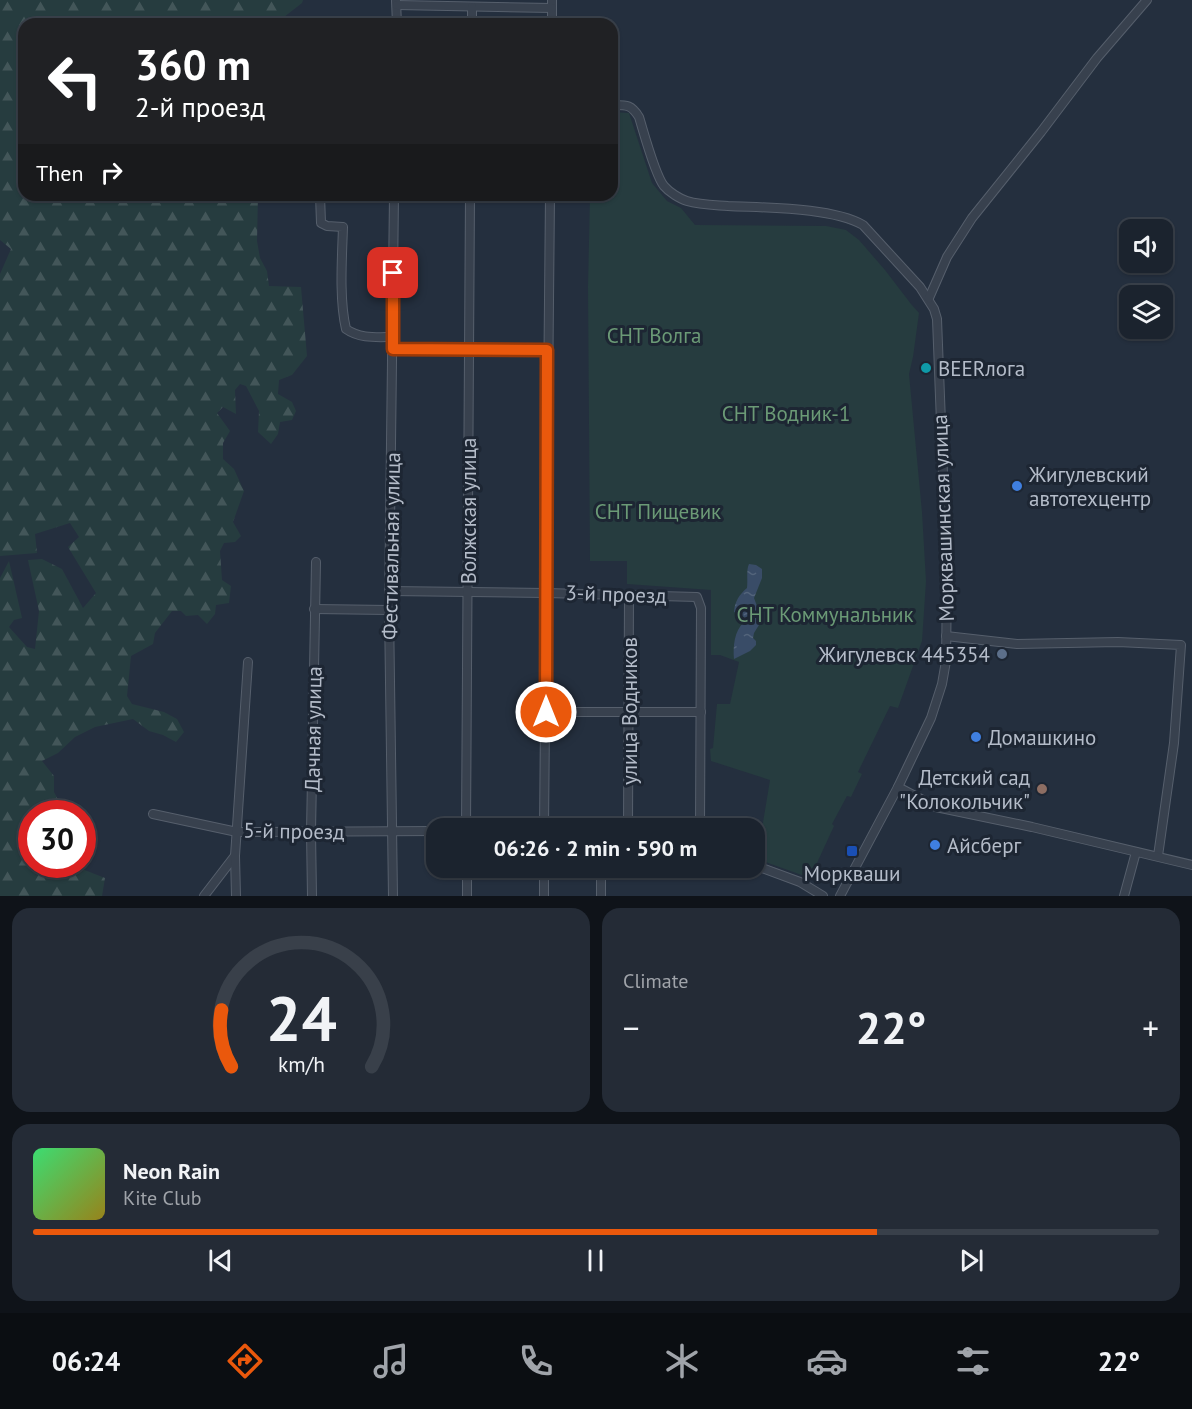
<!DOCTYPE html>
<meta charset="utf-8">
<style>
:root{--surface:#1b232e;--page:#242b36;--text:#f1f3f6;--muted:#a0a4aa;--line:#39404a;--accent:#ea580c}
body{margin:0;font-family:"PT Sans",sans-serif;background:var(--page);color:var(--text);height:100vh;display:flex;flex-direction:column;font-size:22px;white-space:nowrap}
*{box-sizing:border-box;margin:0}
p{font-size:20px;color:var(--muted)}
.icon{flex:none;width:33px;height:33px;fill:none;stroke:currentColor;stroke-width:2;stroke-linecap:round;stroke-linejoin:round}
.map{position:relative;height:896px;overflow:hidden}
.drawer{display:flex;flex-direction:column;gap:12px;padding:12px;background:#0f1319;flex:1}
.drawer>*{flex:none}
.hud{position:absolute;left:18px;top:18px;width:600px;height:183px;border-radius:18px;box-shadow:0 2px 4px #0004,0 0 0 2px var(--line);background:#202124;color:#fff;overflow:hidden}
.controls{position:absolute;left:1119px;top:219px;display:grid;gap:12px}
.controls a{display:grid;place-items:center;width:54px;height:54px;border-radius:12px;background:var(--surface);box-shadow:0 2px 4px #0004,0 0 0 2px var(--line);font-size:30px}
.speed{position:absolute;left:18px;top:800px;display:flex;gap:12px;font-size:30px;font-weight:700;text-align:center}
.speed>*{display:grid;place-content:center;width:78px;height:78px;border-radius:50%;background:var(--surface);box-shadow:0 2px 4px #0004,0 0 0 2px var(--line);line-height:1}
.speed .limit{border:9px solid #d22;background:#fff;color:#111}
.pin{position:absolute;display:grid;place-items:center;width:51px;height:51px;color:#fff;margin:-26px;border-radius:12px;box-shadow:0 3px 9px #0006}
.me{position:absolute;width:66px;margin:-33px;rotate:0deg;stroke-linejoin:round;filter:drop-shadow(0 0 4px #0008)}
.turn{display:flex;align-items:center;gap:21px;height:126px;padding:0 18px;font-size:27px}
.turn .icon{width:78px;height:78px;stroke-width:2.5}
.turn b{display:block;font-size:42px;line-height:51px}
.then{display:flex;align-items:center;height:57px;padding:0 18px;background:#0003;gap:12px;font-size:22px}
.big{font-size:45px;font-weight:800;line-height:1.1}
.drawer .widget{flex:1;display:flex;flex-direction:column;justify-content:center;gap:9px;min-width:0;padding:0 21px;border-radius:18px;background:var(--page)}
.drawer .dial{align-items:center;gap:0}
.dial svg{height:156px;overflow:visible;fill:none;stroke:var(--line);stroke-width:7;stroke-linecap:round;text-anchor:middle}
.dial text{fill:var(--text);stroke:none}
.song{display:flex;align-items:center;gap:18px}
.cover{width:72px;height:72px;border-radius:9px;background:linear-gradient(135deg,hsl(140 70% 55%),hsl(50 70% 35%))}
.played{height:6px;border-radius:3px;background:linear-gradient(90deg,var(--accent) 75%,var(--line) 75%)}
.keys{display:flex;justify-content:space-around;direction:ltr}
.heat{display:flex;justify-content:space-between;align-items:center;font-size:33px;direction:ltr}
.drawer .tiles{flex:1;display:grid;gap:12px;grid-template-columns:1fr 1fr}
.widget:last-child{grid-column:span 2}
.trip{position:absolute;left:426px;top:818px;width:339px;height:60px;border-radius:18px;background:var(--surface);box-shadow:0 2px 4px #0004,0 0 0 2px var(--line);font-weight:800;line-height:60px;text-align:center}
.dock{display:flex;height:96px;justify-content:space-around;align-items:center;background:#0b0e12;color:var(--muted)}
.dock .icon{width:42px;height:42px}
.dock .active{color:var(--accent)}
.dock b{font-size:27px;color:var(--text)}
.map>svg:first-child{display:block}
.forest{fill:url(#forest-firs)}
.garden{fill:#263c3f}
.water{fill:url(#water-ripples)}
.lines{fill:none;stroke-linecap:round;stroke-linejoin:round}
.minor-casing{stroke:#565f6c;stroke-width:10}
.minor{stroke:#38414e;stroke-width:8}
.route-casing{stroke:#983908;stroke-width:15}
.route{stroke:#ea580c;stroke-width:10}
.culture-dot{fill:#0f9aa8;stroke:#1d2633;stroke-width:2}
.shop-dot{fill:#3f7fe0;stroke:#1d2633;stroke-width:2}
.service-dot{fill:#5c6f8a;stroke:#1d2633;stroke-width:2}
.education-dot{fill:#8d6e63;stroke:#1d2633;stroke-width:2}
.transit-dot{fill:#1a4fb4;stroke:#1d2633;stroke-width:2}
.labels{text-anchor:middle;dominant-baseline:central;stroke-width:6;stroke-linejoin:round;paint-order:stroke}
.park-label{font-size:21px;fill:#6b9a76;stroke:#1d2633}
.poi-label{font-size:21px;fill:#b4bcc9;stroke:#1d2633;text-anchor:start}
.street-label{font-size:21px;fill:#b4bcc9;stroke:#1d2633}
</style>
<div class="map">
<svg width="1192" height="896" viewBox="0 0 1192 896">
<defs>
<pattern id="forest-firs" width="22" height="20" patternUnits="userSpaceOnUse" patternTransform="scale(1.5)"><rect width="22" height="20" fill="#263c3f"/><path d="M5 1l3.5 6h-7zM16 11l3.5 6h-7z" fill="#435659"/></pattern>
<pattern id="water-ripples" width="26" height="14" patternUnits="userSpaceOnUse" patternTransform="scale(1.5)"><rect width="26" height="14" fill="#394c67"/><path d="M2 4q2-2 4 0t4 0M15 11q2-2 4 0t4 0" fill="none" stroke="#53647b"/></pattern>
</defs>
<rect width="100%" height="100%" fill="#242f3e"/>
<polygon class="forest" points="0,0 303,0 302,3 275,24 24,24 24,195 258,195 257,241 260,258 267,271 269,286 301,287 307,356 292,375 279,380 278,394 292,402 296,411 292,420 280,422 278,434 271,444 258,432 259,411 246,386 240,384 235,390 236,414 223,407 217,413 230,431 223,443 223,459 234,469 244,491 233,522 241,536 235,542 224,543 220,551 222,580 231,586 229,603 216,605 215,614 207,624 198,615 186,616 181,611 172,611 155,633 153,644 131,656 127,696 132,704 164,712 177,719 184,732 176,742 163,735 149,731 133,719 95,727 75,737 58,753 42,761 54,776 54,792 65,813 32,813 32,864 82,864 82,869 105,878 102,896 0,896 0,578 9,561 22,618 14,620 9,627 27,647 35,649 39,611 28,560 42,559 62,569 83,608 96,593 68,547 79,537 70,523 35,534 37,553 0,556 0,274 11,249 0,240"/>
<polygon class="garden" points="612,112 629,113 652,183 667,201 681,208 695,225 826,226 846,230 859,240 885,270 911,304 919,313 913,357 909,374 922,512 926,581 922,641 898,708 890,706 858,772 862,774 851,797 847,796 832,824 834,826 810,878 757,859 770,780 711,761 710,749 713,748 717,704 730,704 739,662 720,655 711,655 711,590 627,584 627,561 590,561 588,287 590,195 612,195"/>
<path class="water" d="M 749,564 L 756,565 L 762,569 L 762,578 L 754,598 L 762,620 L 754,633 L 753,638 L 756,641 L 756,645 L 750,651 L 734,659 C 733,647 734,631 744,622 L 744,617 L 734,612 C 735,601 739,595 747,588 C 748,580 746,570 749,564 Z"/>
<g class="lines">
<defs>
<g id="minor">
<polyline points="552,0 552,24"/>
<polyline points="396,1 397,24"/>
<polyline points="397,5 552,8"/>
<polyline points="472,24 472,7"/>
<path d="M 612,105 C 626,105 631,104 639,117 C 644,133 655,175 664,186 C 669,192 680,199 687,201 C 700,205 715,205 728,206 C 766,208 831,207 863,225 L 920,287 L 934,309 L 937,319 L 947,578 L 946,661 L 942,684 L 931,718 L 898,787 L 840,896"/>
<path d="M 320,195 L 321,223 L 327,226 L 343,227 C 342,258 339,299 346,329 C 360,339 377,337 393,337"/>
<polyline points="929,298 947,257 972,218 1041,132 1097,58 1147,0"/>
<polyline points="393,349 547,350"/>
<polyline points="390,591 546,593 697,597 701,608 700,828"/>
<polyline points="314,609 389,610"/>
<polyline points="946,636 1017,644 1118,642 1181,645 1174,743 1158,856"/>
<polyline points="546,712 701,712"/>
<polyline points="898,787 936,807 1032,827 1192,865"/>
<polyline points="153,814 237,832 436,831"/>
<polyline points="466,828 470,195"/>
<path d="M 544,828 C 548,617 546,406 550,195"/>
<polyline points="628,828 629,594"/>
<polyline points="754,865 800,882 823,896"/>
<polyline points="467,867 467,896"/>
<polyline points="544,867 544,896"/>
<polyline points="204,896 234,857"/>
<polyline points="236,896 235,856 248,662"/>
<polyline points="312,896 311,832 316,562"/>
<polyline points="393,896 389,610 394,195"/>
<polyline points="601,896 601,867"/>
<polyline points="1124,896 1136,852"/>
</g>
</defs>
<use href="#minor" class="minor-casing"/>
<use href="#minor" class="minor"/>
</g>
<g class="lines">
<defs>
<polyline id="route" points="393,273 393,349 547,350 546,712"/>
</defs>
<use href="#route" class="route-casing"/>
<use href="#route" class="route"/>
</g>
<circle class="culture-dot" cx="926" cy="368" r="6"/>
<g class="shop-dot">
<circle cx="1017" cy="486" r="6"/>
<circle cx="976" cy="737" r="6"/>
<circle cx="935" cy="845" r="6"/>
</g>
<circle class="service-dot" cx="1002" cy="654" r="6"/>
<circle class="education-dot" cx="1042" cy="789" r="6"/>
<rect class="transit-dot" x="846" y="845" width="12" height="12" rx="3"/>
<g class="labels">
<g class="park-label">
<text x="654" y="335">СНТ Волга</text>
<text x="786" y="413">СНТ Водник-1</text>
<text x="658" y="511">СНТ Пищевик</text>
<text x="825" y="614">СНТ Коммунальник</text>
</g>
<g class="poi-label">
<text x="938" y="368">BEERлога</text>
<text x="1029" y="474">Жигулевский<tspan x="1029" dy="24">автотехцентр</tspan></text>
<text x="990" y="654" text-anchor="end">Жигулевск 445354</text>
<text x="988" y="737">Домашкино</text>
<text x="1030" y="777" text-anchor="end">Детский сад<tspan x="1030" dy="24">"Колокольчик"</tspan></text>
<text x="947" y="845">Айсберг</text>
<text x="852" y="873" text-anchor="middle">Моркваши</text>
</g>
<g class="street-label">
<text transform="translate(468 511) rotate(-90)">Волжская улица</text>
<text transform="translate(943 518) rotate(-92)">Морквашинская улица</text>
<text transform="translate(391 546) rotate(-89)">Фестивальная улица</text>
<text transform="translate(616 594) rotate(2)">3-й проезд</text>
<text transform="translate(629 711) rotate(-90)">улица Водников</text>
<text transform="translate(313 729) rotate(-89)">Дачная улица</text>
<text transform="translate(294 831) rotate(1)">5-й проезд</text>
</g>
</g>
</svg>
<div class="controls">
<a><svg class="icon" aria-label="sound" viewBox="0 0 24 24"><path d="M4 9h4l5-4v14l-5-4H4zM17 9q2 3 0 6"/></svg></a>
<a><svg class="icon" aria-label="layers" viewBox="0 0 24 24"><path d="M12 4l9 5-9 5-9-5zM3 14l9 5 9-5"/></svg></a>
</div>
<div class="speed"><div class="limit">30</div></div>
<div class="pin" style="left:393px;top:273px;background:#d93025"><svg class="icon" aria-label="arrive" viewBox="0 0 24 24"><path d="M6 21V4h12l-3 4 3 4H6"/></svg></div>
<svg class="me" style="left:546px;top:712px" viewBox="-20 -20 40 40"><circle r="17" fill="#ea580c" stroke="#fff" stroke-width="3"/><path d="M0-11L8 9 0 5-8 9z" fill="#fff"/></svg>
<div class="trip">06:26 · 2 min · 590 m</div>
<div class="hud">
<div class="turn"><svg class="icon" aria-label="left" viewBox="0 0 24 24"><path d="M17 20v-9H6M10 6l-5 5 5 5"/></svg><div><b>360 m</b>2-й проезд</div></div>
<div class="then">Then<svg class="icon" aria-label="right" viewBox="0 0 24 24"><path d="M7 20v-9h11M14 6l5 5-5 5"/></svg></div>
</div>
</div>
<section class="drawer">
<div class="tiles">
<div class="widget dial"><svg viewBox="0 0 100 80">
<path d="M14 69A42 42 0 1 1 86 69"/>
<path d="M14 69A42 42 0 0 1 9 40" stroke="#ea580c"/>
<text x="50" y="56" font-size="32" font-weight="700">24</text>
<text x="50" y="72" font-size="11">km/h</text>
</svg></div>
<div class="widget"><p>Climate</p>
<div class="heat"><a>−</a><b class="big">22°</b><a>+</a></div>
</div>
<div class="widget">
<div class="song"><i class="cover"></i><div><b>Neon Rain</b><p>Kite Club</p></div></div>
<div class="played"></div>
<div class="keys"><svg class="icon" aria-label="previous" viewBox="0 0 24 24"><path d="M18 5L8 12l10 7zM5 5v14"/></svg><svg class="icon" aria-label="pause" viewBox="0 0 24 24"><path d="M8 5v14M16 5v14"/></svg><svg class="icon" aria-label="next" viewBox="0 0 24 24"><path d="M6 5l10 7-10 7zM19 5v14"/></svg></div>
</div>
</div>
</section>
<nav class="dock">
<b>06:24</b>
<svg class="icon active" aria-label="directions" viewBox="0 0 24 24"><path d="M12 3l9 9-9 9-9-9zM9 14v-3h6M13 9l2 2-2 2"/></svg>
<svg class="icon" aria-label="music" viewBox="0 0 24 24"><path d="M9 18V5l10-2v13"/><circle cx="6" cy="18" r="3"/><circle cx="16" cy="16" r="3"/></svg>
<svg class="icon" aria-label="phone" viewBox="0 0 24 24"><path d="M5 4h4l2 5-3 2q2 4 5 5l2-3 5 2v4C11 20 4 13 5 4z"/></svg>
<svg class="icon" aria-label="climate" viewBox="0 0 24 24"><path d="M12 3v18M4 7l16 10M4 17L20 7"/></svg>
<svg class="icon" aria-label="car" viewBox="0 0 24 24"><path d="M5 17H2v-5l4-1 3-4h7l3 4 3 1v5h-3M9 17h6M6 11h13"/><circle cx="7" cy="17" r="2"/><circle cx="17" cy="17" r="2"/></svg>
<svg class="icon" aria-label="filters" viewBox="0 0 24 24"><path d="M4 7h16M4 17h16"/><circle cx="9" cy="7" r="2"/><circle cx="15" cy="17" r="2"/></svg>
<b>22°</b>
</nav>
